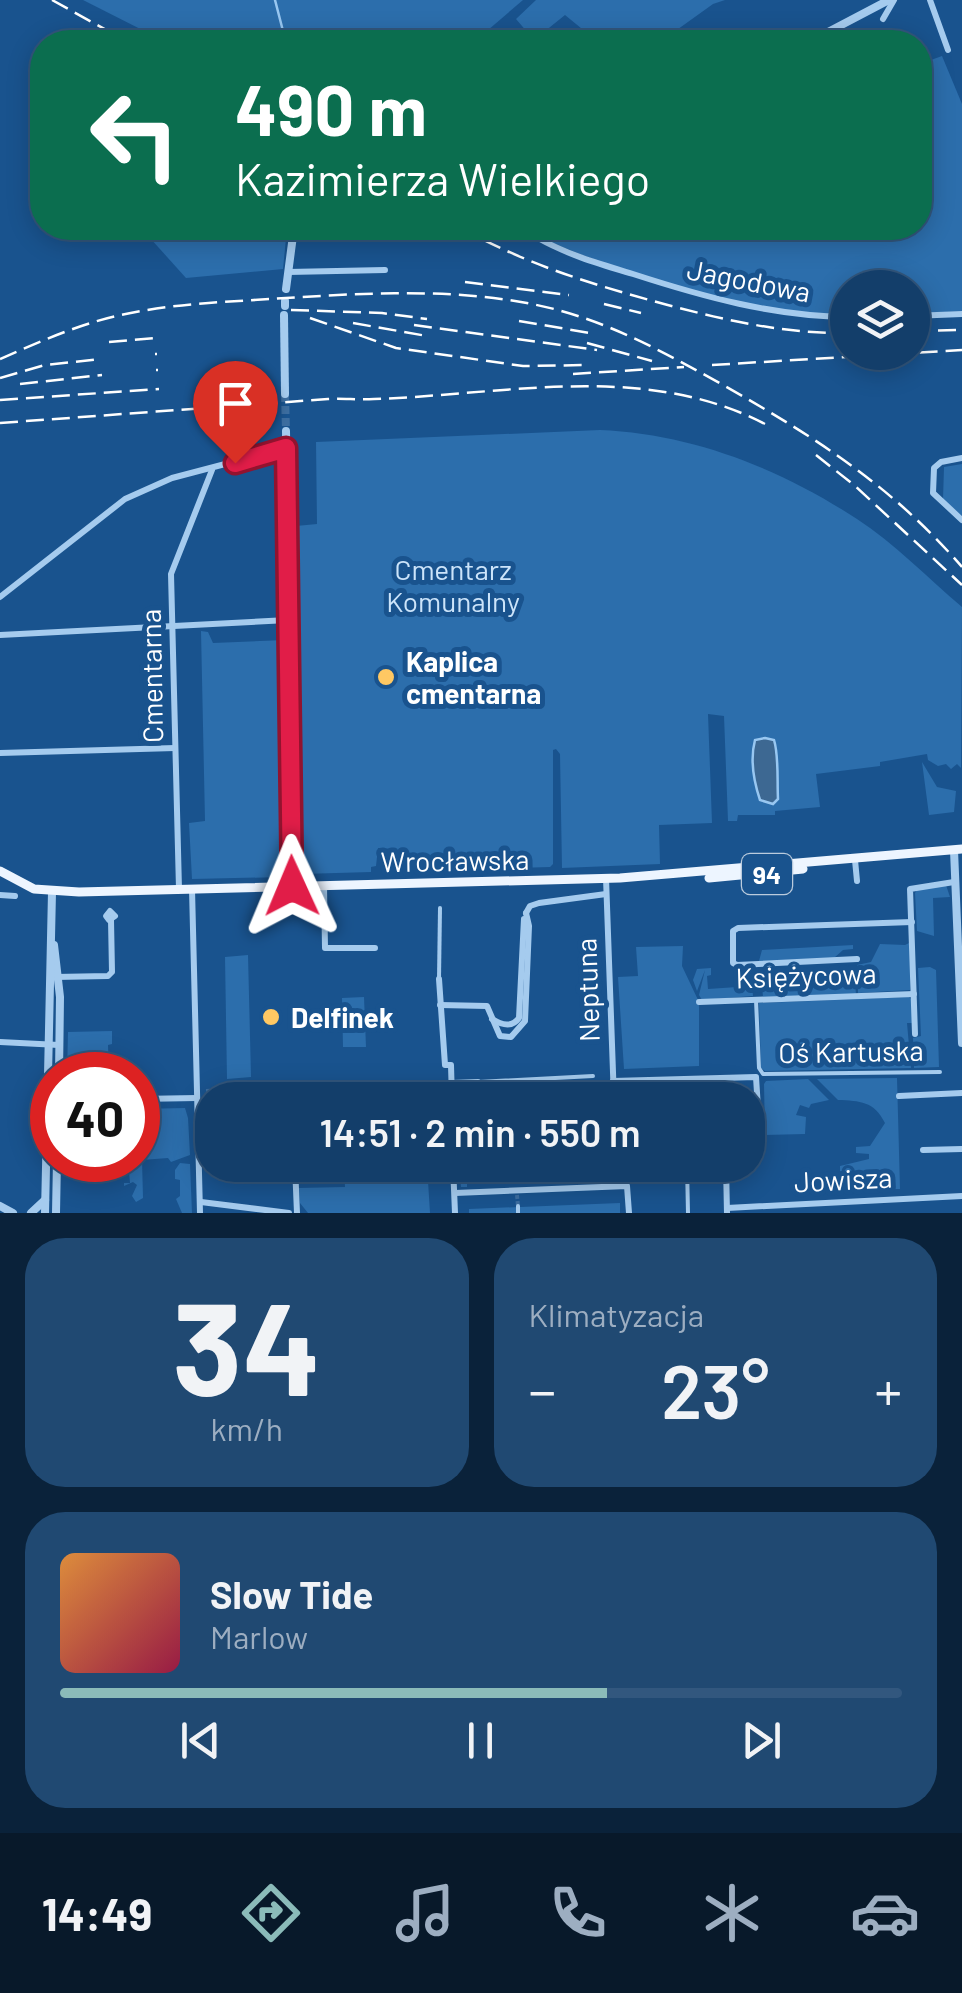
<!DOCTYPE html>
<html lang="pl">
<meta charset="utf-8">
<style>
:root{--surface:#133e6a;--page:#204972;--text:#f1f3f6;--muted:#9daec1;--line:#32577e;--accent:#8bbbb9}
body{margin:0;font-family:Barlow,sans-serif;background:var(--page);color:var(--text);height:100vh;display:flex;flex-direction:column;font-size:38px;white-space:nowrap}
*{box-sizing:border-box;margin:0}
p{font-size:32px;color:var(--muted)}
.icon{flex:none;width:55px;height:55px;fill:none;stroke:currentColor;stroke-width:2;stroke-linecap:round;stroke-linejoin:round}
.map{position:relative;height:1213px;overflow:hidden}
.side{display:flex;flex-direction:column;gap:25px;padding:25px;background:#0a223a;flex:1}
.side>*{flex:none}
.guide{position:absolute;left:30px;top:30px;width:902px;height:210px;border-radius:40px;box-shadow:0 5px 25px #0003,0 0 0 2px var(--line);background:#0b6e4f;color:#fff;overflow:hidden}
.tools{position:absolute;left:830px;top:270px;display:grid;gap:20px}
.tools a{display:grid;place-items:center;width:100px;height:100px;border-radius:50%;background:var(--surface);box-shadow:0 5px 25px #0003,0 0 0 2px var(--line);font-size:50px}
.speed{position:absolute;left:30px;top:1052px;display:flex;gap:20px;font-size:50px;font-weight:700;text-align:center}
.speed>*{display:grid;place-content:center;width:130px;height:130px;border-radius:50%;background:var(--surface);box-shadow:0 5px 25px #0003,0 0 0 2px var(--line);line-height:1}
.speed .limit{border:15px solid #d22;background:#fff;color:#111}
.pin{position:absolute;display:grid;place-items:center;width:85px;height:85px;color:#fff;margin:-102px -42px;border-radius:50% 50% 50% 0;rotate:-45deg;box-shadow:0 0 10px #0007}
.pin .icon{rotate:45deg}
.me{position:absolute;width:110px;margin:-55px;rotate:359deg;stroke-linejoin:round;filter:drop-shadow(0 0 8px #0008)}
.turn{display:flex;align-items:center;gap:35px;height:210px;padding:0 40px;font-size:45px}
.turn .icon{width:130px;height:130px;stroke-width:2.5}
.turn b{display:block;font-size:70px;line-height:85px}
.big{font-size:75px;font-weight:600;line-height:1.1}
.side .card{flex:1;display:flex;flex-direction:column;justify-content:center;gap:15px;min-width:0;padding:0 35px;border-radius:40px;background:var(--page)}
.side .dial{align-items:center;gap:0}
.dial b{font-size:130px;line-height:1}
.song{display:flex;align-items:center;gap:30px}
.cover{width:120px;height:120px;border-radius:15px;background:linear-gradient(135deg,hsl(30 70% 55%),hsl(340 70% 35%))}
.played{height:10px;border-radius:5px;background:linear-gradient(90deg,var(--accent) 65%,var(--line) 65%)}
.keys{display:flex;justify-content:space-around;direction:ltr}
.heat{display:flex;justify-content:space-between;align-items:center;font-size:55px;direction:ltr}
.side .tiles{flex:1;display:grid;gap:25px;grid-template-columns:1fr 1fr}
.card:last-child{grid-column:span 2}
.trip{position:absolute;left:195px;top:1082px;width:570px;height:100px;border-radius:40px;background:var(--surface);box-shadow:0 5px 25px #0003,0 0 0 2px var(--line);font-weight:600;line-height:100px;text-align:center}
.tab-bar{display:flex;height:160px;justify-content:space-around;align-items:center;background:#08192a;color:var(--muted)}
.tab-bar .icon{width:70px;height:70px}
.tab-bar .current{color:var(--accent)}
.tab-bar b{font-size:45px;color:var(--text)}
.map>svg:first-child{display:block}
.green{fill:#2c6eac}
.water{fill:#3d6892;stroke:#98c7f1;stroke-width:2.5}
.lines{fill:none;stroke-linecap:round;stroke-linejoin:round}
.stream{stroke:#98c7f1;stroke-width:2.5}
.pedestrian-tunnel{stroke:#3c6d9f;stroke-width:4;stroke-dasharray:4 2;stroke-linecap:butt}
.tertiary-tunnel{stroke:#3c6d9f;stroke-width:8;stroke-dasharray:8 4;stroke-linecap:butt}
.pedestrian{stroke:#a5cbee;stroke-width:4}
.minor{stroke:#a5cbee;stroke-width:6}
.tertiary{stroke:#a5cbee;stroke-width:8}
.primary{stroke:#edf5ff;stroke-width:9}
.rail{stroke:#fff;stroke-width:2.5;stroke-dasharray:18 8;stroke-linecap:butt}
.route-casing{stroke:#92132f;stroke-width:25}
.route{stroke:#e11d48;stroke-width:18}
.poi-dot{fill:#ffc863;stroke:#19538e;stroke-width:4}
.labels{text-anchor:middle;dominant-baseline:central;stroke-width:10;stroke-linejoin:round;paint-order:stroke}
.shield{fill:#19538e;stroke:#bacbdd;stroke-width:2.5}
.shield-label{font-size:25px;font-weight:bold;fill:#fff}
.street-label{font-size:28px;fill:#fff;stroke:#19538e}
.park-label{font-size:28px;fill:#cce4fa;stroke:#19538e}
.poi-label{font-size:28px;font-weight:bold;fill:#fff;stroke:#19538e;text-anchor:start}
</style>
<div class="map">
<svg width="962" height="1213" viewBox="0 0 962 1213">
<rect width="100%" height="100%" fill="#19538e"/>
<g class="green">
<polygon points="83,0 523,0 474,42 166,42"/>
<polygon points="536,0 725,0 713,4 660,42 598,42 565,15 534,40 516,19"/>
<path d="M 942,56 L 962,104 L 962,311 L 913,314 L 912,288 L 848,288 L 847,315 C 825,314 800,314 778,311 C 703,299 611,268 541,238 L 552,228 L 920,228 L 920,64 Z"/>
<polygon points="141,228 287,228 283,269 186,278"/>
<path d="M 600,430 C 692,434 779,468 857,519 C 894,543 928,578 962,607 L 961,768 L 957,764 L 951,769 L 946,764 L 938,766 L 928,760 L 927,754 L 880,762 L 880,766 L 816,774 L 820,807 L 775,811 L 775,815 L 738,815 L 737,821 L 728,821 L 724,716 L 708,714 L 712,823 L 659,825 L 660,864 L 562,868 L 560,754 L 556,749 L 553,750 L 553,864 L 550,867 L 401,871 L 401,866 L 397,866 L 396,849 L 378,848 L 376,866 L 371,867 L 371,872 L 302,874 L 296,526 L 317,524 L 316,442 Z"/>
<polygon points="962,464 962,516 943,499 944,467"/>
<polygon points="201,631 208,632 213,643 285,640 289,870 285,870 285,877 192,879 189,823 205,821"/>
<polygon points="922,762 937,787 956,791 954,812 929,815"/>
<polygon points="946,885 950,897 933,898 934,936 917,931 915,893 917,890"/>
<polygon points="911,942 910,990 858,993 857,965 871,962 880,944 905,945"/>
<polygon points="853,945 853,949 843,950 834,958 759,961 762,950"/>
<polygon points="683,946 682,966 699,1002 699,1066 624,1069 618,977 638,976 636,947"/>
<polygon points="248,955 251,1077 227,1079 225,957"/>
<polygon points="930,967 936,970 939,1067 914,1068 913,1038 921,1036 918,968"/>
<polygon points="711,968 711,975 707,976 708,989 752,986 753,996 702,1000 699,995 705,970 697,991 693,980 697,969"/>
<polygon points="855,981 856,995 763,997 762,986"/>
<polygon points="364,997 366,1047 343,1047 342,998"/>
<polygon points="909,997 913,1001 912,1023 907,1023 911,1068 765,1071 761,1068 759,1003"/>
<polygon points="112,1031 112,1044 108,1045 109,1075 67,1075 68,1032"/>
<path d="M 897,1078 L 900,1189 L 840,1190 L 840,1166 L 869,1159 L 869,1154 L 856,1153 L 856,1147 L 870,1146 L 885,1123 C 874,1101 860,1101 838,1100 L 817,1079 Z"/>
<polygon points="808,1079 829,1100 811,1104 809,1108 800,1105 796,1115 806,1117 805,1134 765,1135 764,1084 766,1081"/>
<polygon points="423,1090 423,1100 326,1100 325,1096"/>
<polygon points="185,1108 188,1118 190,1155 171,1162 168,1158 142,1160 143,1198 136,1202 132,1196 137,1185 133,1182 124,1186 124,1183 130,1183 128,1160 138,1160 138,1109"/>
<polygon points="180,1163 190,1164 192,1213 182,1213 176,1199 180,1196 180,1180 175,1179 175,1170"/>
<polygon points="301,1165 427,1165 430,1213 308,1213 300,1203 299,1188 345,1187 344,1168"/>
<polygon points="459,1165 513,1165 515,1183 467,1184 467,1187 461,1187"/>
<polygon points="620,1203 620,1213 469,1213 469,1209"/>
</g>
<path class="water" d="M 765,738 L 774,740 C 779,756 777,781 778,799 L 773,804 L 760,800 C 754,782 750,759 755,740 Z"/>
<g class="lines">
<polyline class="stream" points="275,0 283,31"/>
<g class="pedestrian-tunnel">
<polyline points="206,1091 225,1090"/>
<polyline points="517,1195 518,1206"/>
</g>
<polyline class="tertiary-tunnel" points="285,394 286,431"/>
<g class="pedestrian">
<polyline points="439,979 440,908"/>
<polyline points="756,1000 759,1068 763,1074 940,1072"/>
<polyline points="478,1082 593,1076"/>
<polyline points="225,1090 429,1083"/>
<polyline points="687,1165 688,1213"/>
<polyline points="625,1166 627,1186"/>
<polyline points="518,1206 518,1213"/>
</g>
<g class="minor">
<polyline points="930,0 948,50"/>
<polyline points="883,19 894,0"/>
<path d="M 535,232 L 538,238 C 568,255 600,264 633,274 C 704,297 773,316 848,317"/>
<polyline points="288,272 385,270"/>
<polyline points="912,316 962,314"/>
<polyline points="962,458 941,462 934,468 933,493 962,520"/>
<polyline points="0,597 125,499 172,478 286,448"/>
<polyline points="0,635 288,620"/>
<polyline points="0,753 175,748"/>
<polyline points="855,860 857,881"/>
<polyline points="606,878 614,1100"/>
<polyline points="324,886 325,948 375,948"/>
<polyline points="179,889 171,574 212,470"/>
<polyline points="192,889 200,1213"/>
<polyline points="0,895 15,896"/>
<polygon points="110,911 115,916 109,920 106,916"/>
<polyline points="526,913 530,906 539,903 606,894"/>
<polyline points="857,959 737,965 733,963 733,931 738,928 912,922"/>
<polyline points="55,977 108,976 112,972 111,920"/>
<polyline points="439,979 445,1065 451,1065 452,1100"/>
<polyline points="699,1002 914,994"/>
<polyline points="440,1005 487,1006 500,1036 511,1037 525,1021 529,926 526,913"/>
<path d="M 492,1019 C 502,1025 512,1028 519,1018 L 524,919"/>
<polyline points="915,1034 910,889 954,882"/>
<polyline points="0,1042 59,1045"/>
<polyline points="613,1081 756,1077 760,1140 748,1140"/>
<polyline points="451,1083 478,1082"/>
<polyline points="293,1088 294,1100"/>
<polyline points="899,1096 962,1093"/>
<polyline points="138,1099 197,1098"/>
<polyline points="923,1150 962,1149"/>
<polyline points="295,1165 297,1213"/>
<polyline points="453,1165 455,1213"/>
<polyline points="726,1165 727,1213"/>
<polyline points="455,1193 627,1186 629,1213"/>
<polyline points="201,1202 289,1213"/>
<polyline points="727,1208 962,1196"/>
</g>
<g class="tertiary">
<polyline points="809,42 889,0"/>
<polyline points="512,228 526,233 544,228"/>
<polyline points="286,289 294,228"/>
<polyline points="285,306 285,301"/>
<polyline points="284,315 285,394"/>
<polyline points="286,431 293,886"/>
<polyline points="954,850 962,1043"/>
<polyline points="54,945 60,997 59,1075"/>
<polyline points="0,1206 13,1213"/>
<polyline points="31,1213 45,1200"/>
<polyline points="45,1213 52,892"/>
<polyline points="56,1213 57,1160"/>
</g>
<g class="primary">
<polyline points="0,871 34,889 79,892 620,878 962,849"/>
<polyline points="709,878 803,869"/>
</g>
<g class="rail">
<polyline points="52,0 128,42"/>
<path d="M 461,228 C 528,265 591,284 664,304 C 724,320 785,334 848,333"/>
<polyline points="465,282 569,295"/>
<polyline points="604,304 641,313"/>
<polyline points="291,310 382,313 427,319"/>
<polyline points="310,318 396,348 523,366 589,365"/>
<polyline points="519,321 590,333"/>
<polyline points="353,323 427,336"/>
<polyline points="414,325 597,350"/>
<polyline points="912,331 962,330"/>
<polyline points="109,342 155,338"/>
<polyline points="587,343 652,361"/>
<polyline points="155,354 157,354"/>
<path d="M 0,359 C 39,342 79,324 121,315 C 170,304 221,302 271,299 C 365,293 466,286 558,310 C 617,326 669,355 723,385 C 815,437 892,486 962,567"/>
<polyline points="712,365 962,350"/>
<polyline points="156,370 158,370"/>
<polyline points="573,374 684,367"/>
<polyline points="0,378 45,365 101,359"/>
<polyline points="20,384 102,375"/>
<polyline points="0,400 159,389"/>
<path d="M 0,423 L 328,399 C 343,398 358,400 374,399 C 504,395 644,361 765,424"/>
<polyline points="816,455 854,485 962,585"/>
</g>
</g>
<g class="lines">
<defs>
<polyline id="route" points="235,463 286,448 292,886"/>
</defs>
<use href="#route" class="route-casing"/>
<use href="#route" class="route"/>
</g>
<g class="poi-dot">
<circle cx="386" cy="677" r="10"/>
<circle cx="271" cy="1017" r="10"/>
</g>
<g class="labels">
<rect class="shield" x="742" y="854" width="50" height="40" rx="8"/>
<g class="shield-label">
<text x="767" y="874">94</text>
</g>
<g class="street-label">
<text transform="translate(749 280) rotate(11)">Jagodowa</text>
<text transform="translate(151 676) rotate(-91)">Cmentarna</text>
<text transform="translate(455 860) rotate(-1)">Wrocławska</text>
<text transform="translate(806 975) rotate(-2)">Księżycowa</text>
<text transform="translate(587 990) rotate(-92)">Neptuna</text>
<text transform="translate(851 1051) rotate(-1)">Oś Kartuska</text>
<text transform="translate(843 1179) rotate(-3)">Jowisza</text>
</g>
<g class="park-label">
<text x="453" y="569">Cmentarz<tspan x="453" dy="32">Komunalny</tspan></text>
</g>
<g class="poi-label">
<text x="406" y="661">Kaplica<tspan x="406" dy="32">cmentarna</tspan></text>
<text x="291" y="1017">Delfinek</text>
</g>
</g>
</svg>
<div class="tools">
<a><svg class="icon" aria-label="layers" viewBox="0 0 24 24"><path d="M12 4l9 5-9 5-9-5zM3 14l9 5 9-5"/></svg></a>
</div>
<div class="speed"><div class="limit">40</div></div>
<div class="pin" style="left:235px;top:463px;background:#d93025"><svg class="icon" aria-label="arrive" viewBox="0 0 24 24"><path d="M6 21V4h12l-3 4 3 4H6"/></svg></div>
<svg class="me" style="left:292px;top:886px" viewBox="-20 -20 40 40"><path d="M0-17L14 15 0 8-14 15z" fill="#e11d48" stroke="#fff" stroke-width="4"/></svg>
<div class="trip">14:51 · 2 min · 550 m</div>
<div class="guide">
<div class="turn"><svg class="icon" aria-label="left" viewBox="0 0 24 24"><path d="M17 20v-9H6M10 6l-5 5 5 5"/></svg><div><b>490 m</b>Kazimierza Wielkiego</div></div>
</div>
</div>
<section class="side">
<div class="tiles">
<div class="card dial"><b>34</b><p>km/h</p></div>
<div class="card"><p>Klimatyzacja</p>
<div class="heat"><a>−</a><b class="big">23°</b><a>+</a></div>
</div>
<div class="card">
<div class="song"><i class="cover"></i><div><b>Slow Tide</b><p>Marlow</p></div></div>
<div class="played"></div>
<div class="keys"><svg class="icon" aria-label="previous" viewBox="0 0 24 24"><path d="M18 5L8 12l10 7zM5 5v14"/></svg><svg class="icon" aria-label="pause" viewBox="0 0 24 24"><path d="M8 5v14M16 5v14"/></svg><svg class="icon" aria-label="next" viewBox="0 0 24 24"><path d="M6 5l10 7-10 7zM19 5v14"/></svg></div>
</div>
</div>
</section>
<nav class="tab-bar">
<b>14:49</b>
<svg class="icon current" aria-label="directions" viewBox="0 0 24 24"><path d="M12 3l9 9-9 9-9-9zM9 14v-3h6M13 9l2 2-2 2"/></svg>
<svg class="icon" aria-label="music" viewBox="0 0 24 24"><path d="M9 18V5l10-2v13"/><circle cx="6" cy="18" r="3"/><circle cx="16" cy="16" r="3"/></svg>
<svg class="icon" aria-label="phone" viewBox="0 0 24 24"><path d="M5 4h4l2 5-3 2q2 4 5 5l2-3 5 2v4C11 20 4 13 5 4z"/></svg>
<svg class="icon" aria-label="climate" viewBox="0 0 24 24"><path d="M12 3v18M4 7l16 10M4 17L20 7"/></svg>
<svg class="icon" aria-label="car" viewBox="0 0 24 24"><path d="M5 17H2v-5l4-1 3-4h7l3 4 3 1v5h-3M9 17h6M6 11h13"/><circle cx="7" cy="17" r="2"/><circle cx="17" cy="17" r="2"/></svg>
</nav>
